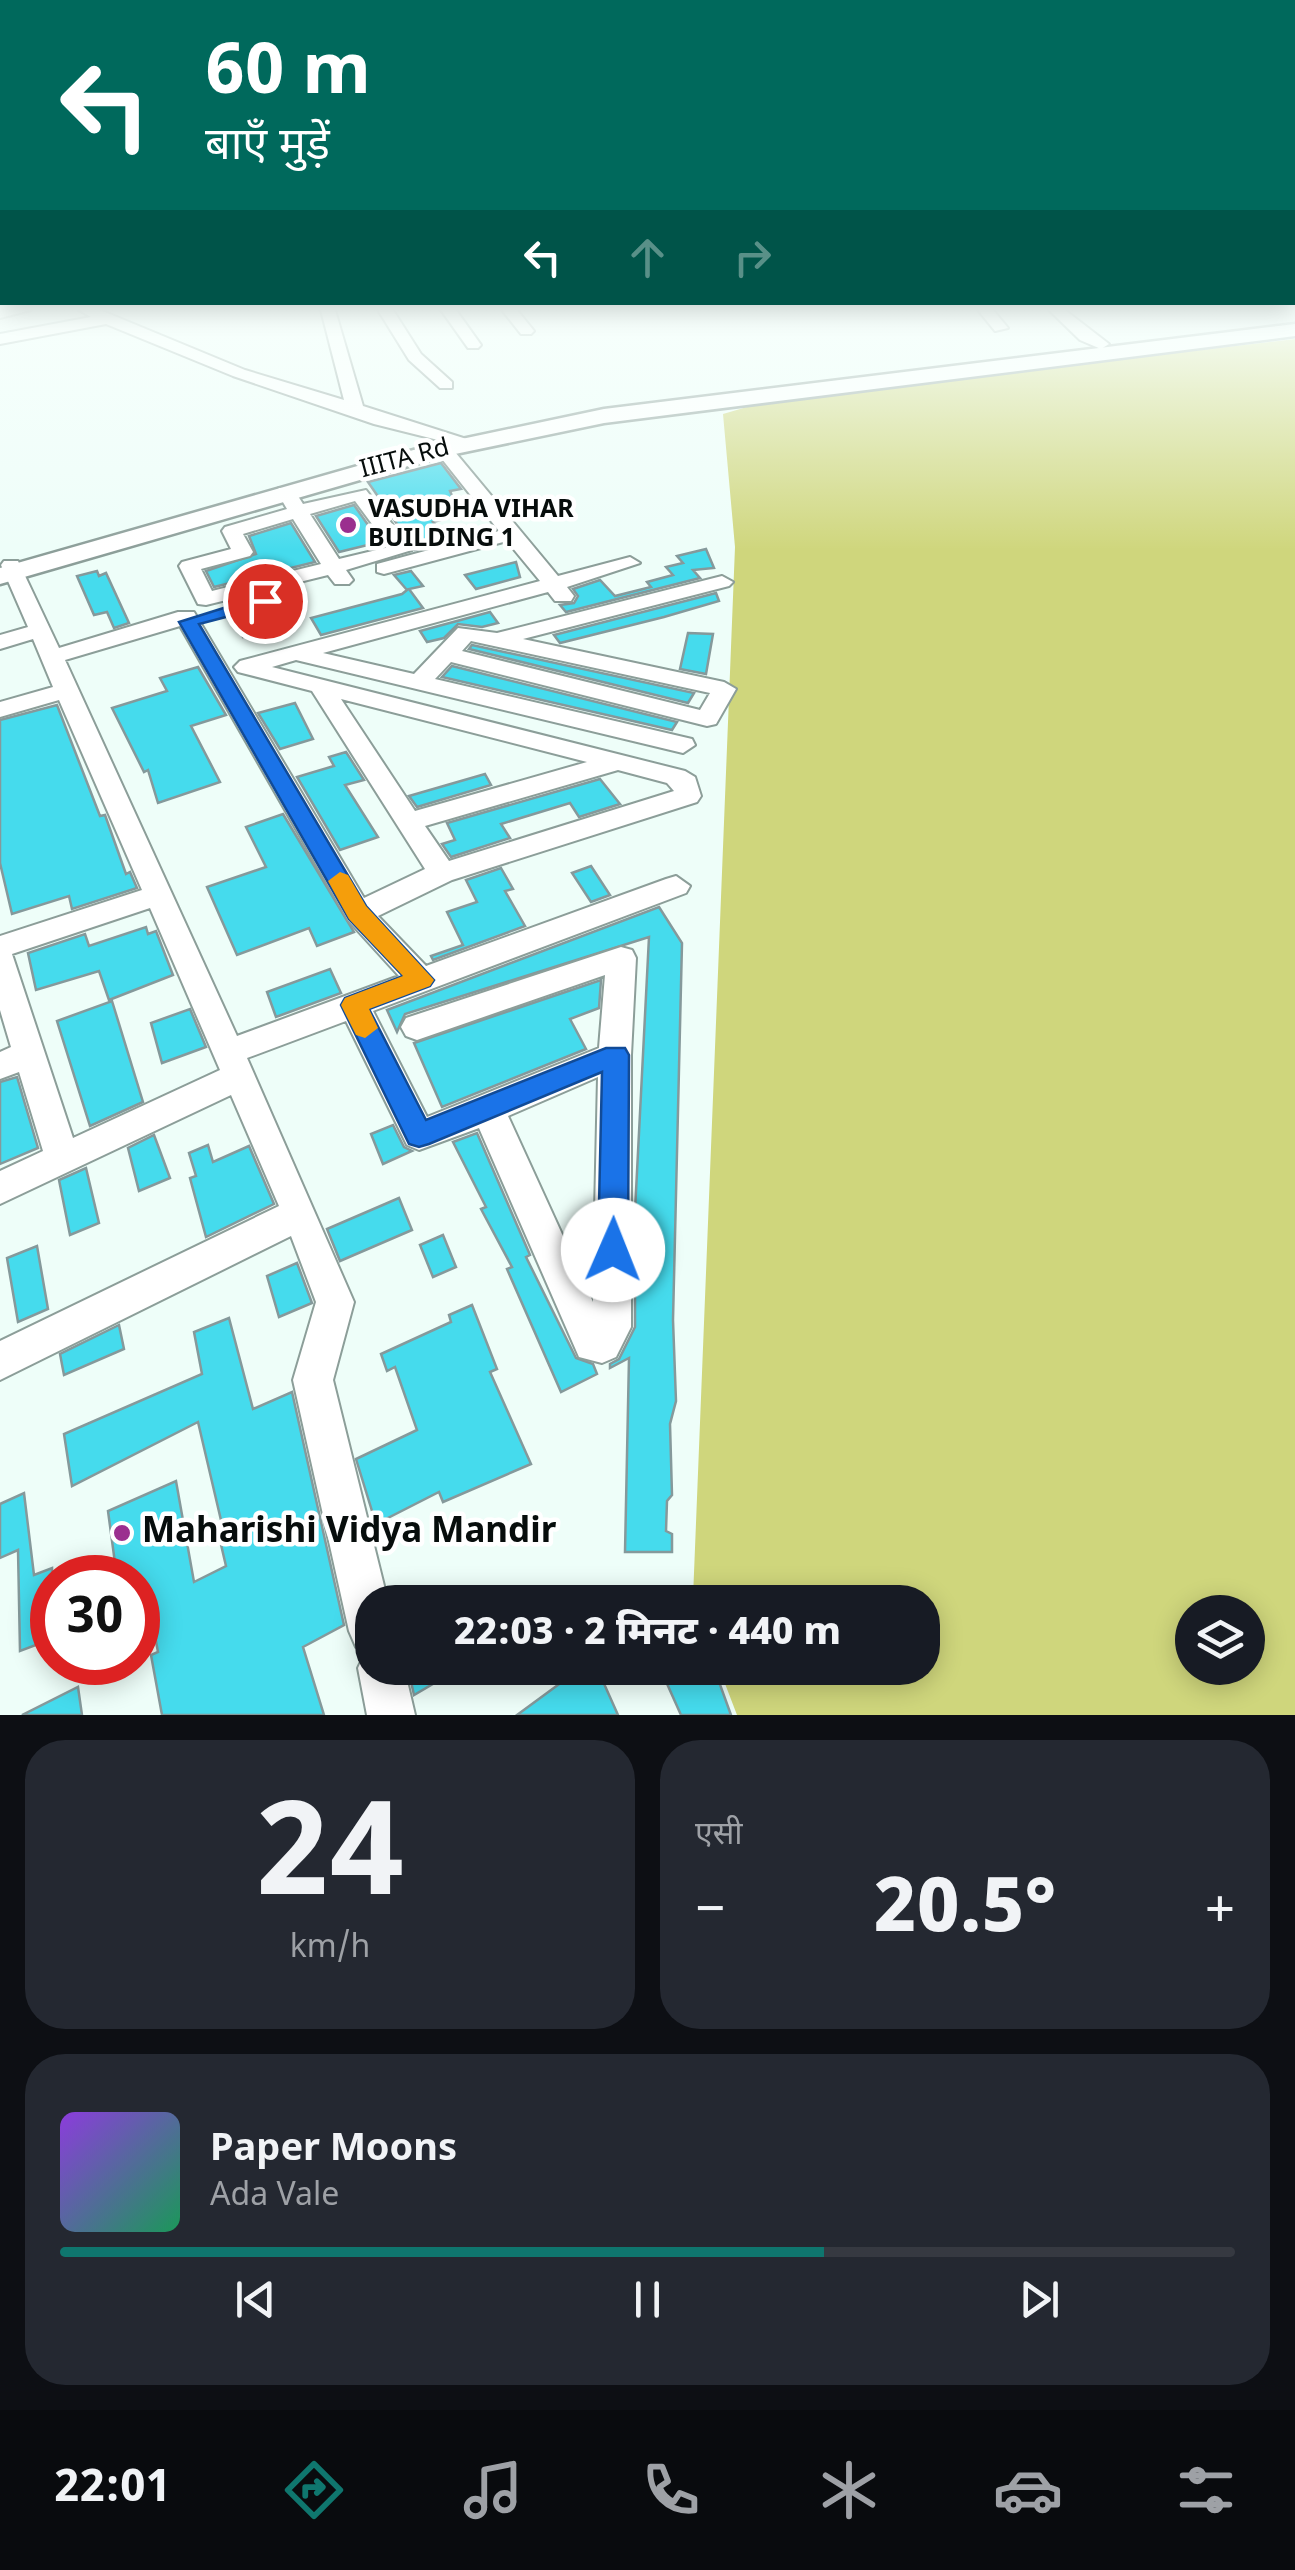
<!DOCTYPE html>
<html lang="hi">
<meta charset="utf-8">
<style>
:root{--surface:#171b24;--page:#242831;--text:#f1f3f6;--muted:#9ea1a6;--line:#363941;--accent:#0f766e}
body{margin:0;font-family:Georgia,"Noto Sans Devanagari",serif;background:var(--page);color:var(--text);height:100vh;display:flex;flex-direction:column;font-size:38px;white-space:nowrap}
*{box-sizing:border-box;margin:0}
p{font-size:32px;color:var(--muted)}
.icon{flex:none;width:55px;height:55px;fill:none;stroke:currentColor;stroke-width:2;stroke-linecap:round;stroke-linejoin:round}
.map{position:relative;height:1715px;overflow:hidden}
.details{display:flex;flex-direction:column;gap:25px;padding:25px;background:#0d0f14;flex:1}
.details>*{flex:none}
.banner{position:absolute;left:0px;top:0px;width:1295px;height:305px;box-shadow:0 5px 25px #0003;background:#00695c;color:#fff;overflow:hidden}
.tools{position:absolute;left:1175px;top:1595px;display:grid;gap:20px}
.tools a{display:grid;place-items:center;width:90px;height:90px;border-radius:50%;background:var(--surface);box-shadow:0 5px 25px #0003;font-size:50px}
.speed{position:absolute;left:30px;top:1555px;display:flex;gap:20px;font-size:50px;font-weight:700;text-align:center}
.speed>*{display:grid;place-content:center;width:130px;height:130px;border-radius:50%;background:var(--surface);box-shadow:0 5px 25px #0003;line-height:1}
.speed .limit{border:15px solid #d22;background:#fff;color:#111}
.pin{position:absolute;display:grid;place-items:center;width:85px;height:85px;color:#fff;margin:-42px;border:5px solid #fff;border-radius:50%;box-shadow:0 2px 10px #0007}
.me{position:absolute;width:110px;margin:-55px;rotate:1deg;stroke-linejoin:round;filter:drop-shadow(0 0 8px #0008)}
.turn{display:flex;align-items:center;gap:35px;height:210px;padding:0 40px;font-size:45px}
.turn .icon{width:130px;height:130px;stroke-width:2.5}
.turn b{display:block;font-size:70px;line-height:85px}
.lanes{display:flex;align-items:center;height:95px;padding:0 40px;background:#0003;justify-content:center;gap:50px;direction:ltr}
.lanes .off{opacity:.35}
.big{font-size:75px;font-weight:800;line-height:1.1}
.details .tile{flex:1;display:flex;flex-direction:column;justify-content:center;gap:15px;min-width:0;padding:0 35px;border-radius:40px;background:var(--page)}
.details .dial{align-items:center;gap:0}
.dial b{font-size:130px;line-height:1}
.song{display:flex;align-items:center;gap:30px}
.cover{width:120px;height:120px;border-radius:15px;background:linear-gradient(135deg,hsl(270 70% 55%),hsl(150 70% 35%))}
.played{height:10px;border-radius:5px;background:linear-gradient(90deg,var(--accent) 65%,var(--line) 65%)}
.keys{display:flex;justify-content:space-around;direction:ltr}
.heat{display:flex;justify-content:space-between;align-items:center;font-size:55px;direction:ltr}
.details .tiles{flex:1;display:grid;gap:25px;grid-template-columns:1fr 1fr}
.tile:last-child{grid-column:span 2}
.trip{position:absolute;left:355px;top:1585px;width:585px;height:100px;border-radius:40px;background:var(--surface);box-shadow:0 5px 25px #0003;font-weight:800;line-height:100px;text-align:center}
.dock{display:flex;height:160px;justify-content:space-around;align-items:center;background:#090b0e;color:var(--muted)}
.dock .icon{width:70px;height:70px}
.dock .active{color:var(--accent)}
.dock b{font-size:45px;color:var(--text)}
.map>svg:first-child{display:block}
.green{fill:#cfd67c;fill-rule:evenodd}
.building{fill:#45dbed;stroke:#85999b;stroke-width:2.5}
.lines{fill:none;stroke-linecap:round;stroke-linejoin:round}
.minor-casing{stroke:#8c9e99;stroke-width:4}
.major-casing{stroke:#8c9e99;stroke-width:5}
.minor{fill:#fff;fill-rule:evenodd}
.major{fill:#fff;fill-rule:evenodd}
.route{fill:#1a73e8;stroke:#114b97;stroke-width:2.5}
.slow{fill:#f59e0b}
.poi-dot{fill:#9b2f8f;stroke:#fff;stroke-width:4}
.labels{text-anchor:middle;dominant-baseline:central;stroke-width:9;stroke-linejoin:round;paint-order:stroke}
.far-street-label{font-size:25px;fill:#070d0c;stroke:#fff}
.far-poi-label{font-size:25px;font-weight:bold;fill:#070d0c;stroke:#fff;text-anchor:start}
.near-poi-label{font-size:35px;font-weight:bold;fill:#070d0c;stroke:#fff;text-anchor:start}
</style>
<div class="map">
<svg width="1295" height="1715" viewBox="0 0 1295 1715">
<rect width="100%" height="100%" fill="#eefef9"/>
<path class="green" d="M 1295,339 L 1295,1715 L 737,1715 L 719,1668 L 922,1668 L 922,1602 L 695,1602 L 693,1598 L 735,547 L 723,414 L 774,399 ZM 1192,1612 L 1248,1612 L 1248,1668 L 1192,1668 Z"/>
<g class="building">
<polygon points="441,463 461,489 450,491 460,515 433,522 448,541 415,550 368,482"/>
<polygon points="354,505 380,542 339,552 316,516"/>
<polygon points="291,523 315,562 214,587 206,571 256,554 249,536"/>
<polygon points="706,549 714,568 693,570 700,578 566,612 560,605 574,603 578,596 573,589 600,580 615,596 651,587 647,582 673,575 666,567 683,563 677,556"/>
<polygon points="516,562 520,577 476,589 465,575"/>
<polygon points="97,571 99,576 106,573 129,623 114,628 107,612 94,615 77,576"/>
<polygon points="411,571 423,586 409,589 423,608 321,635 311,618 402,594 407,590 394,575"/>
<polygon points="716,593 719,601 664,617 560,643 554,635"/>
<polygon points="248,599 264,631 243,637 227,604"/>
<polygon points="490,612 498,623 482,627 458,624 444,638 427,642 420,631"/>
<polygon points="688,633 713,634 706,674 680,669"/>
<polygon points="472,645 694,693 688,703 469,649"/>
<polygon points="452,666 677,722 672,730 442,677"/>
<polygon points="198,667 226,715 191,726 220,782 158,803 148,770 144,772 112,708 167,691 160,678"/>
<polygon points="295,703 313,739 280,749 258,713"/>
<polygon points="57,705 100,816 105,815 126,874 130,872 137,888 72,909 69,896 12,914 0,863 0,720"/>
<polygon points="346,752 364,780 345,785 378,837 340,850 297,777 334,766 329,757"/>
<polygon points="485,774 491,785 417,807 409,796"/>
<polygon points="600,779 620,804 579,817 570,803 501,824 510,838 451,857 442,844 455,840 447,823"/>
<polygon points="283,814 354,932 317,946 309,928 237,955 207,887 266,867 246,827"/>
<polygon points="591,866 610,895 591,902 572,873"/>
<polygon points="501,868 513,889 505,891 525,926 433,960 431,956 463,945 447,912 477,902 466,880"/>
<polygon points="659,907 682,943 673,1320 676,1401 670,1424 672,1495 667,1501 666,1531 672,1534 672,1552 625,1552 629,1358 610,1368 610,1364 619,1359 635,1327 635,1211 649,937 405,1014 397,1032 387,1010"/>
<polygon points="146,927 148,934 156,931 173,975 109,1000 99,971 36,990 28,953 85,934 89,946"/>
<polygon points="330,969 341,993 276,1017 267,992"/>
<polygon points="601,980 599,1008 570,1019 586,1049 442,1107 414,1043"/>
<polygon points="112,1001 143,1102 90,1126 57,1021"/>
<polygon points="190,1009 206,1047 162,1063 151,1023"/>
<polygon points="17,1077 38,1148 0,1164 0,1082"/>
<polygon points="393,1125 404,1147 412,1151 383,1164 371,1134"/>
<polygon points="477,1133 530,1255 526,1257 576,1358 593,1364 597,1374 561,1392 507,1269 512,1267 481,1209 486,1207 453,1142"/>
<polygon points="154,1135 170,1178 139,1191 128,1148"/>
<polygon points="208,1145 213,1162 249,1146 274,1204 206,1237 190,1178 196,1176 189,1153"/>
<polygon points="86,1168 99,1223 70,1235 59,1180"/>
<polygon points="399,1198 412,1230 340,1261 327,1229"/>
<polygon points="443,1235 456,1267 433,1277 420,1245"/>
<polygon points="37,1246 48,1309 18,1322 7,1258"/>
<polygon points="297,1263 312,1303 279,1317 267,1276"/>
<polygon points="472,1305 497,1369 490,1372 531,1464 443,1502 439,1492 376,1524 356,1459 417,1430 395,1367 387,1371 381,1354 451,1322 449,1315"/>
<polygon points="229,1318 253,1409 292,1392 344,1625 303,1647 324,1715 162,1715 151,1655 158,1652 146,1588 138,1593 138,1578 117,1578 108,1511 176,1481 194,1582 226,1566 219,1536 224,1533 198,1422 72,1486 64,1434 202,1374 194,1332"/>
<polygon points="119,1325 124,1349 64,1375 60,1354"/>
<polygon points="24,1493 34,1575 52,1568 52,1639 20,1651 18,1550 0,1558 0,1504"/>
<polygon points="408,1668 460,1668 414,1695"/>
<polygon points="581,1668 597,1668 618,1715 517,1715"/>
<polygon points="680,1668 714,1668 731,1715 681,1715 664,1677"/>
<polygon points="78,1687 82,1715 22,1715"/>
</g>
<g class="lines">
<defs>
<g id="minor">
<polygon points="0,310 31,310 0,318"/>
<polygon points="79,310 100,310 245,370 344,400 321,310 335,310 363,406 479,443 470,448 374,424 233,376 106,324 0,344 0,334 91,317"/>
<polygon points="378,310 393,310 421,354 452,382 452,388 440,388 409,360"/>
<polygon points="441,310 456,310 481,345 478,348 468,348"/>
<polygon points="502,310 517,310 534,331 531,334 521,334"/>
<polygon points="978,310 993,310 1008,328 995,331"/>
<polygon points="1049,310 1065,310 1109,344 1101,349 1080,340"/>
<path d="M 438,446 L 450,446 L 558,576 L 630,557 L 640,563 L 567,587 L 574,596 L 571,601 L 555,601 L 548,592 L 323,653 L 414,674 L 458,628 L 497,633 L 722,576 L 733,582 L 729,586 L 523,639 L 724,682 L 736,689 L 716,724 L 707,726 L 451,662 L 435,679 L 692,739 L 695,745 L 683,753 L 296,660 L 272,667 L 685,771 L 695,777 L 701,796 L 697,802 L 452,880 L 378,916 L 426,966 L 666,879 L 676,876 L 690,886 L 686,893 L 373,1011 L 427,1117 L 599,1048 L 605,975 L 417,1040 L 406,1036 L 401,1027 L 406,1018 L 621,947 L 632,950 L 636,958 L 631,1055 L 631,1327 L 616,1357 L 602,1363 L 579,1357 L 479,1128 L 419,1150 L 407,1145 L 346,1021 L 247,1058 L 354,1302 L 333,1380 L 388,1602 L 372,1602 L 372,1668 L 404,1668 L 415,1715 L 367,1715 L 358,1668 L 366,1651 L 356,1647 L 349,1631 L 293,1380 L 316,1302 L 291,1236 L 0,1380 L 0,1341 L 279,1206 L 231,1095 L 0,1204 L 0,1171 L 43,1151 L 19,1072 L 0,1079 L 0,1052 L 11,1047 L 0,1010 L 0,936 L 142,890 L 59,700 L 0,717 L 0,702 L 53,687 L 33,639 L 0,649 L 0,635 L 28,627 L 1,565 L 4,561 L 18,561 L 59,648 L 178,612 L 194,612 L 364,898 L 425,869 L 312,691 L 238,672 L 234,667 L 240,661 L 540,581 L 507,541 L 384,574 L 377,572 L 377,564 L 499,531 L 438,454 ZM 180,626 L 348,920 L 399,976 L 237,1036 L 65,660 ZM 471,641 L 710,693 L 700,710 L 462,651 ZM 341,699 L 587,762 L 415,811 ZM 618,770 L 667,783 L 674,791 L 449,861 L 425,826 ZM 150,908 L 220,1070 L 73,1138 L 12,954 ZM 598,1077 L 593,1302 L 508,1116 Z"/>
<path d="M 279,488 L 293,488 L 303,504 L 366,490 L 412,550 L 346,570 L 353,580 L 349,584 L 335,584 L 328,575 L 206,605 L 198,604 L 179,566 L 182,562 L 231,549 L 222,531 L 225,527 L 287,509 L 277,492 ZM 355,501 L 389,547 L 339,559 L 310,514 ZM 293,519 L 321,564 L 212,591 L 201,569 L 250,556 L 253,552 L 243,534 Z"/>
</g>
<polygon id="major" points="1295,324 1295,336 604,423 436,458 0,584 0,568 424,447 604,409"/>
</defs>
<use href="#minor" class="minor-casing"/>
<use href="#major" class="major-casing"/>
<use href="#minor" class="minor"/>
<use href="#major" class="major"/>
</g>
<linearGradient id="sky" x2="0" y2="1"><stop stop-color="#6db5ec"/><stop offset="0.56" stop-color="#f7fffc"/><stop offset="1" stop-color="#f7fffc" stop-opacity="0"/></linearGradient>
<rect width="1295" height="551" fill="url(#sky)"/>
<polygon class="route" points="265,595 274,601 272,605 199,624 366,906 434,980 430,986 369,1009 426,1120 606,1048 625,1048 629,1055 628,1250 624,1259 613,1264 603,1259 598,1250 602,1072 429,1144 419,1147 409,1144 341,1005 345,998 403,976 349,919 179,622"/>
<polygon class="slow" points="340,872 348,875 366,906 434,980 430,986 369,1009 378,1028 365,1038 356,1035 341,1005 345,998 403,976 349,919 328,881"/>
<g class="poi-dot">
<circle cx="348" cy="525" r="10"/>
<circle cx="122" cy="1533" r="10"/>
</g>
<g class="labels">
<g class="far-street-label">
<text transform="translate(405 460) rotate(-15)">IIITA Rd</text>
</g>
<g class="far-poi-label">
<text x="368" y="511">VASUDHA VIHAR<tspan x="368" dy="29">BUILDING 1</tspan></text>
</g>
<g class="near-poi-label">
<text x="142" y="1533">Maharishi Vidya Mandir</text>
</g>
</g>
</svg>
<div class="tools">
<a><svg class="icon" aria-label="layers" viewBox="0 0 24 24"><path d="M12 4l9 5-9 5-9-5zM3 14l9 5 9-5"/></svg></a>
</div>
<div class="speed"><div class="limit">30</div></div>
<div class="pin" style="left:265px;top:601px;background:#d93025"><svg class="icon" aria-label="arrive" viewBox="0 0 24 24"><path d="M6 21V4h12l-3 4 3 4H6"/></svg></div>
<svg class="me" style="left:613px;top:1250px" viewBox="-20 -20 40 40"><circle r="19" fill="#fff"/><path d="M0-13L10 11 0 6-10 11z" fill="#1a73e8"/></svg>
<div class="trip">22:03 · 2 मिनट · 440 m</div>
<div class="banner">
<div class="turn"><svg class="icon" aria-label="left" viewBox="0 0 24 24"><path d="M17 20v-9H6M10 6l-5 5 5 5"/></svg><div><b>60 m</b>बाएँ मुड़ें</div></div>
<div class="lanes"><svg class="icon" aria-label="left" viewBox="0 0 24 24"><path d="M17 20v-9H6M10 6l-5 5 5 5"/></svg><svg class="icon off" aria-label="ahead" viewBox="0 0 24 24"><path d="M12 20V5M6 11l6-6 6 6"/></svg><svg class="icon off" aria-label="right" viewBox="0 0 24 24"><path d="M7 20v-9h11M14 6l5 5-5 5"/></svg></div>
</div>
</div>
<section class="details">
<div class="tiles">
<div class="tile dial"><b>24</b><p>km/h</p></div>
<div class="tile"><p>एसी</p>
<div class="heat"><a>−</a><b class="big">20.5°</b><a>+</a></div>
</div>
<div class="tile">
<div class="song"><i class="cover"></i><div><b>Paper Moons</b><p>Ada Vale</p></div></div>
<div class="played"></div>
<div class="keys"><svg class="icon" aria-label="previous" viewBox="0 0 24 24"><path d="M18 5L8 12l10 7zM5 5v14"/></svg><svg class="icon" aria-label="pause" viewBox="0 0 24 24"><path d="M8 5v14M16 5v14"/></svg><svg class="icon" aria-label="next" viewBox="0 0 24 24"><path d="M6 5l10 7-10 7zM19 5v14"/></svg></div>
</div>
</div>
</section>
<nav class="dock">
<b>22:01</b>
<svg class="icon active" aria-label="directions" viewBox="0 0 24 24"><path d="M12 3l9 9-9 9-9-9zM9 14v-3h6M13 9l2 2-2 2"/></svg>
<svg class="icon" aria-label="music" viewBox="0 0 24 24"><path d="M9 18V5l10-2v13"/><circle cx="6" cy="18" r="3"/><circle cx="16" cy="16" r="3"/></svg>
<svg class="icon" aria-label="phone" viewBox="0 0 24 24"><path d="M5 4h4l2 5-3 2q2 4 5 5l2-3 5 2v4C11 20 4 13 5 4z"/></svg>
<svg class="icon" aria-label="climate" viewBox="0 0 24 24"><path d="M12 3v18M4 7l16 10M4 17L20 7"/></svg>
<svg class="icon" aria-label="car" viewBox="0 0 24 24"><path d="M5 17H2v-5l4-1 3-4h7l3 4 3 1v5h-3M9 17h6M6 11h13"/><circle cx="7" cy="17" r="2"/><circle cx="17" cy="17" r="2"/></svg>
<svg class="icon" aria-label="filters" viewBox="0 0 24 24"><path d="M4 7h16M4 17h16"/><circle cx="9" cy="7" r="2"/><circle cx="15" cy="17" r="2"/></svg>
</nav>
